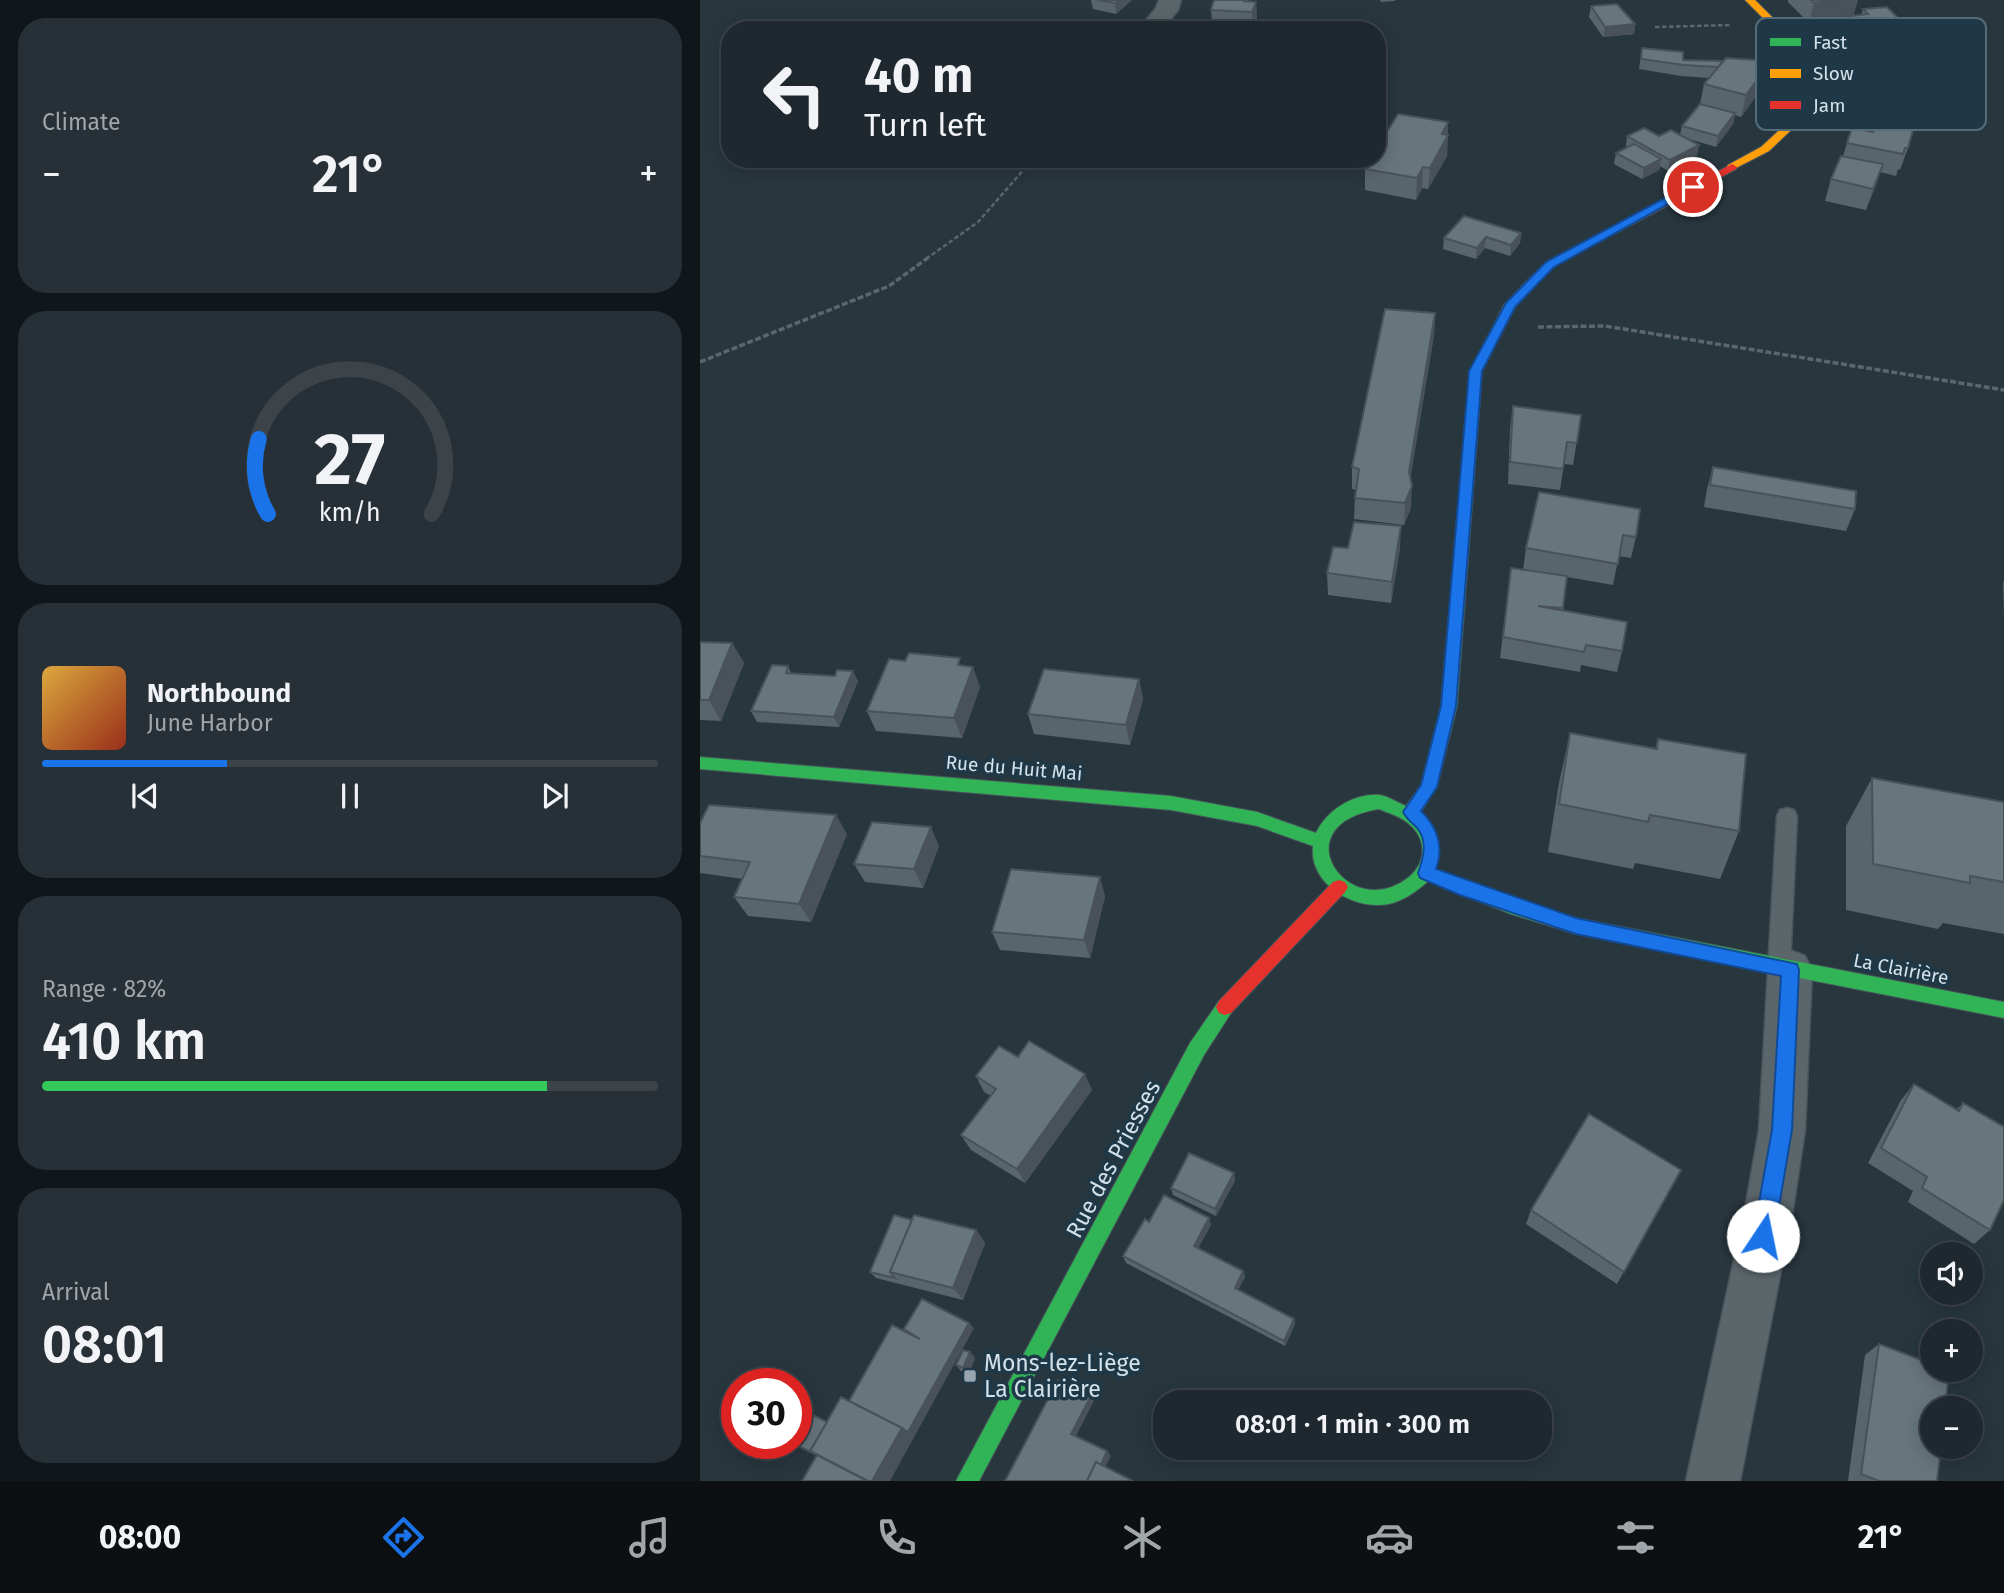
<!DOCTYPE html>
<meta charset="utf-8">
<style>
:root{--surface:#1e282e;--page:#263036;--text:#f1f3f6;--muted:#a1a6aa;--line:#3c444a;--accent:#1a73e8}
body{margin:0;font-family:"Fira Sans",sans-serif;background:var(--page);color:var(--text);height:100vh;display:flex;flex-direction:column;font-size:26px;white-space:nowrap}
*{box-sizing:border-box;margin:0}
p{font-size:23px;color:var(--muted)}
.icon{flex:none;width:38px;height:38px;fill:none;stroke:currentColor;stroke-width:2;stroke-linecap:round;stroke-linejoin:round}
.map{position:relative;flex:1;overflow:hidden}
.panel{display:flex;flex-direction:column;gap:18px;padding:18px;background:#101619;width:700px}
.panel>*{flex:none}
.guide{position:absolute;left:21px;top:21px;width:665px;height:147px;border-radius:28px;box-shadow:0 4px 18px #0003,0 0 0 2px var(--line);background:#1e282e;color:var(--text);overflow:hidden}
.tools{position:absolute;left:1220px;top:1242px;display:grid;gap:14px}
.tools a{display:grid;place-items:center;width:63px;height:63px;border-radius:50%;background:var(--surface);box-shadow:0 4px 18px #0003,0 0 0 2px var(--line);font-size:35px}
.speed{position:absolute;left:21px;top:1368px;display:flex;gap:14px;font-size:35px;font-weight:700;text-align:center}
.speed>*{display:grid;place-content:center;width:91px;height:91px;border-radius:50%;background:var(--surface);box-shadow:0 4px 18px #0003,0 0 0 2px var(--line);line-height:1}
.speed .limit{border:10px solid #d22;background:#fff;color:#111}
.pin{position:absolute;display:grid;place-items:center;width:60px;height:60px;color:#fff;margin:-30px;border:4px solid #fff;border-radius:50%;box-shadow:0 2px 7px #0007}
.me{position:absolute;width:77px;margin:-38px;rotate:11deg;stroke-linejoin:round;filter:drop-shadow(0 0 5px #0008)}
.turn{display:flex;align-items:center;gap:24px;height:147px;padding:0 28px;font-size:32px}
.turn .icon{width:91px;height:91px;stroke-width:2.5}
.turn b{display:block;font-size:49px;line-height:60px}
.big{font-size:52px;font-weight:600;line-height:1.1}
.panel .card{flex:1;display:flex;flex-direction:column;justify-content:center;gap:10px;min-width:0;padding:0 24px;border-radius:28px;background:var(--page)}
.panel .dial{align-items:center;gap:0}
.dial svg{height:182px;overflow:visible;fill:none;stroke:var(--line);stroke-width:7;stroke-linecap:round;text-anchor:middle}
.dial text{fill:var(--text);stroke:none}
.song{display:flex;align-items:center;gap:21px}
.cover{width:84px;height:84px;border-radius:10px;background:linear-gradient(135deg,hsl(40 70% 55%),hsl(10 70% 35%))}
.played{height:7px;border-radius:4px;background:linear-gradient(90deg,var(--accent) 30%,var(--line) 30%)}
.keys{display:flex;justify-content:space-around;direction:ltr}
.heat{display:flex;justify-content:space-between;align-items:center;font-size:38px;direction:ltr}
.charge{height:10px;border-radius:5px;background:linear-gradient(90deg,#34c759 82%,var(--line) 0)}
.trip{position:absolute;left:453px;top:1390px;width:399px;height:70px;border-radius:28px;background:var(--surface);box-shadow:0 4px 18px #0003,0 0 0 2px var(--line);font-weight:600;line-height:70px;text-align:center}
.tabs{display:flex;height:112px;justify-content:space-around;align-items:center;background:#0c1012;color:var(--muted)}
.tabs .icon{width:49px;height:49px}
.tabs .current{color:var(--accent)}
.tabs b{font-size:32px;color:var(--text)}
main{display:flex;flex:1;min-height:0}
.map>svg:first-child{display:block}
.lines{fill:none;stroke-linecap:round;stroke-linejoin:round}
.lane-casing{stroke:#48545b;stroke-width:3}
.street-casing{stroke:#48545b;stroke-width:3}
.fast-casing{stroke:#48545b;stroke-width:2}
.slow-casing{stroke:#48545b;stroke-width:2}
.jam-casing{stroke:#48545b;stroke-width:2}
.path-far1{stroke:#5e666d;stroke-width:2.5;stroke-dasharray:4.5 2.5;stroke-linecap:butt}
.path{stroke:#5e666d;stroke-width:3.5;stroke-dasharray:6 2.5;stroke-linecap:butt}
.lane{fill:#5b666b;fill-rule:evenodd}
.street{fill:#5b666b;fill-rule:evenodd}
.fast{fill:#30b455;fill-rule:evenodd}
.slow{fill:#ff9f0a;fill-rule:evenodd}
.jam{fill:#e5322d;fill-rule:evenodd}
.wall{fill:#59656c;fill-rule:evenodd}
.shaded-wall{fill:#485258}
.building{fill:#67757d;stroke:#485258;stroke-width:2}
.route{fill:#1a73e8;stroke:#114b97;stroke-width:2}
.poi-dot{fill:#96a5ae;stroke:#1f3847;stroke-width:2.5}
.labels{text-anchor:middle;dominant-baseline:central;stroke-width:7;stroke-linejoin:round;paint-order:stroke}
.street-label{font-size:19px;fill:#d2e1ea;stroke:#1f3847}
.near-street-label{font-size:23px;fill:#d2e1ea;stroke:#1f3847}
.near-poi-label{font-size:23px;fill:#d2e1ea;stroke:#1f3847;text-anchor:start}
.key{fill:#1f3847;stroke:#556b78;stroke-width:2}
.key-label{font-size:19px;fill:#d2e1ea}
</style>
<main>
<section class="panel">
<div class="card"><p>Climate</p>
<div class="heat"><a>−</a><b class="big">21°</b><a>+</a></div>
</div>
<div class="card dial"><svg viewBox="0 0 100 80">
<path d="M14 69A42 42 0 1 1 86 69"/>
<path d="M14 69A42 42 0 0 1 10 36" stroke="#1a73e8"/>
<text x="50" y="56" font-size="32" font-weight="700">27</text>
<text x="50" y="72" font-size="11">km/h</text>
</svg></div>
<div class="card">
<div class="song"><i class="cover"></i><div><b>Northbound</b><p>June Harbor</p></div></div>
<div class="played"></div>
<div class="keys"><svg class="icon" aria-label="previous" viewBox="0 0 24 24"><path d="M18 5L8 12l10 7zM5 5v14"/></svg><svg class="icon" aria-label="pause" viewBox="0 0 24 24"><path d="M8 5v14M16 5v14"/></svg><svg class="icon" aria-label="next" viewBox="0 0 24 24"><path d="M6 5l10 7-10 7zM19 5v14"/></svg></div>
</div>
<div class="card"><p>Range · 82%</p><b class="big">410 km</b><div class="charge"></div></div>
<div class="card"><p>Arrival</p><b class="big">08:01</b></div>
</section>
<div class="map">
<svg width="1304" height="1481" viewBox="0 0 1304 1481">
<rect width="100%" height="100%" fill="#28363e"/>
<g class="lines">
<defs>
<polygon id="lane" points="1087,808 1094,810 1097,816 1090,968 1087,975 1079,978 1071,975 1068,968 1077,816 1080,810"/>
<g id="street">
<polygon points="459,0 481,0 478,10 462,30 438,30 456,8"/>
<polygon points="1090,950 1105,956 1112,970 1105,1130 1093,1209 1040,1481 986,1481 1045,1209 1059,1130 1068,970 1075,956"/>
</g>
<g id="fast">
<path d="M 827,283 L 833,287 L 815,307 L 782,371 L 757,706 L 737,787 L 720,813 C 734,831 745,846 734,869 L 813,899 L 876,918 L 1304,1002 L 1304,1018 L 876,934 L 811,914 L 728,881 C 715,893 698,905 679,905 C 647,906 609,881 613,846 L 557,826 L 471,810 L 0,769 L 0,757 L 471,796 L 557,812 L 616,833 C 627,810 654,793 680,795 C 688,796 698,803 706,806 L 721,785 L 741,706 L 770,371 L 804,305 L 823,285 ZM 679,809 C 688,813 700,816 708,823 C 727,838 727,862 709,877 C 649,925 579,825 679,809 Z"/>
<polygon points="525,999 531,1001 534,1007 531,1013 504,1055 279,1481 256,1481 490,1043 519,1001"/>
</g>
<polygon id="slow" points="1045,0 1055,0 1098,43 1113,78 1111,111 1069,151 1032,170 1027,167 1028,165 1061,147 1101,110 1103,78 1089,44"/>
<g id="jam">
<polygon points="1032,164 1037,167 1036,169 854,266 831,289 823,289 821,287 846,262"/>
<polygon points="639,880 645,882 648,887 645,892 531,1013 525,1015 519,1013 516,1007 519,1001 633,882"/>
</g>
</defs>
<use href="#lane" class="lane-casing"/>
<use href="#street" class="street-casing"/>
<use href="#fast" class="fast-casing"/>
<use href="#slow" class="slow-casing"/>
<use href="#jam" class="jam-casing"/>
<g class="path-far1">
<polyline points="955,27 1031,25"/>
<polyline points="226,259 278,222 333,159"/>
</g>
<g class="path">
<polyline points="838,327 905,326 1304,390"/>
<polyline points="0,362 189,286 229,257"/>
</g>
<use href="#lane" class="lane"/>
<use href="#street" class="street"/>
<use href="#fast" class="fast"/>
<use href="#slow" class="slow"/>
<use href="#jam" class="jam"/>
</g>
<g class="wall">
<polygon points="391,0 432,0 416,14 393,9"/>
<polygon points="514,0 548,0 548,2 556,2 557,23 554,30 513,30 511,10"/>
<polygon points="680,0 695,0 695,1 681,2"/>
<path d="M 1088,0 L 1158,0 L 1153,16 L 1161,15 L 1163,9 L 1208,28 L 1202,47 L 1228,71 L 1221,92 L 1214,92 L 1204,128 L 1208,148 L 1200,170 L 1198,169 L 1196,176 L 1180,172 L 1166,210 L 1125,201 L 1131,179 L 1143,156 L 1147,143 L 1157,129 L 1161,115 L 1155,114 L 1162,92 L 1158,92 L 1151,73 L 1156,54 L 1143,55 L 1128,39 L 1134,20 L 1109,23 L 1088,2 ZM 1189,50 L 1188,53 L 1168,52 Z"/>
<polygon points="891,6 935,24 934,34 903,37 889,17"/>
<polygon points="942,48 983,60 1023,61 1066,82 1041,117 1035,115 1033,124 1016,147 989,139 997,156 968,171 960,166 959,170 942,179 914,164 916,153 926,147 927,136 980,135 982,126 1000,104 1004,84 1009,78 981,76 939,69"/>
<polygon points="748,122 747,156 728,189 722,188 716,200 665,190 665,169"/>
<polygon points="821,233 820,243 810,256 785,248 776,259 743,249 744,238"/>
<polygon points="735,313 734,335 710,478 711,508 704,525 654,519 655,498 656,490 652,489 652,467"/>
<polygon points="813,406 881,415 873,465 864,464 860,490 808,484 810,428"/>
<polygon points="1013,467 1155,509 1146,531 1004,507 1007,489"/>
<polygon points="839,492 936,537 931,558 919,556 913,585 867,577 863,611 922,651 917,672 881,665 880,672 800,658 811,568 823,570 826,548"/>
<polygon points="700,548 691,603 628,595 627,573"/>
<polygon points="1304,581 1304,616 1303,583"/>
<polygon points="0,642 32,643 44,663 21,721 0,720"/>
<polygon points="263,665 280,687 262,738 176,731 167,711"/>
<polygon points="88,666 91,673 158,681 139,727 57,722 51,711"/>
<polygon points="439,679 443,699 430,745 334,734 328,714"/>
<polygon points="870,733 955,749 958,739 1039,831 1020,879 935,863 933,869 848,852 859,783"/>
<polygon points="1172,778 1304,802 1304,934 1243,923 1238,929 1146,910 1146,826"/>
<polygon points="0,823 147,834 111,922 48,916 34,897 43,879 0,873"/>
<polygon points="239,846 223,888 165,882 154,864"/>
<polygon points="405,896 390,958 300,950 292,932"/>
<polygon points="318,1057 392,1090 325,1183 271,1150 261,1135 291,1096 284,1092 276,1076"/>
<polygon points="1214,1084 1257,1109 1263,1103 1290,1230 1274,1244 1208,1202 1213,1191 1168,1163 1201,1100"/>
<polygon points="981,1170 917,1284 826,1224 831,1210"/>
<polygon points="534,1173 535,1181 516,1216 473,1195 471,1188"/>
<polygon points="509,1218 511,1225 498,1248 543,1271 545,1277 538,1290 594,1319 595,1324 585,1346 426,1263 423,1256 449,1222"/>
<polygon points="212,1220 276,1230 285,1243 263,1300 176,1278 170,1272"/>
<polygon points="1179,1344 1237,1481 1148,1481 1165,1355"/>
<polygon points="270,1352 275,1358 269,1373 261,1371 256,1365"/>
</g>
<g class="shaded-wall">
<polygon points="419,0 432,0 416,14 415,3"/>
<polygon points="1135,0 1158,0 1153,17 1134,18 1134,20 1109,23 1114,3"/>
<polygon points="556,2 557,23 554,30 553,30 552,12"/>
<polygon points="935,24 934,34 903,37 905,27"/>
<polygon points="1208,28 1201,49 1190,47 1189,50 1143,55 1149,35"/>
<polygon points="1071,61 1066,82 1041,117 1046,95"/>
<polygon points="1035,113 1033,124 1016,147 1018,136"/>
<polygon points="748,122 747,156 728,189 730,168 742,134"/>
<polygon points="999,145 997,156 968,171 970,160"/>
<polygon points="961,159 959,170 942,179 944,168"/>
<polygon points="1183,164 1176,186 1166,210 1173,189"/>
<polygon points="723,167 722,188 716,200 717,178"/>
<polygon points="821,233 820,243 810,256 811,245"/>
<polygon points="786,237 785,248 776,259 777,248"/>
<polygon points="735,313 734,335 708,494 709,472"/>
<polygon points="712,486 711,508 704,525 705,503"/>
<polygon points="701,526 700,548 691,603 692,582"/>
<polygon points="32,643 44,663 21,721 9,700"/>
<polygon points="273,667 280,687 262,738 254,718"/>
<polygon points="153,671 158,681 139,727 134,717"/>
<polygon points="439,679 443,699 430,745 426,725"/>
<polygon points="136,815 147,834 111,922 99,904"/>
<polygon points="231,827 239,846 223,888 214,869"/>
<polygon points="400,877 405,896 390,958 384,940"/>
<polygon points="385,1074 392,1090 325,1183 317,1169"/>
<polygon points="534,1173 535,1181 516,1216 515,1209"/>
<polygon points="509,1218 511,1225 496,1252 494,1246"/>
<polygon points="276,1230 285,1243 263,1300 253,1288"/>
<polygon points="543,1271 545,1277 536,1294 535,1288"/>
<polygon points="594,1319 595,1324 585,1346 584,1341"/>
<polygon points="269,1323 274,1328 190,1481 172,1481 202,1428"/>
<polygon points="270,1352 275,1358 269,1373 263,1368"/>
<polygon points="391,1396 394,1401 375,1438 371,1434"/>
<polygon points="407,1451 411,1456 398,1481 393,1481"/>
</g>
<g class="building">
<polygon points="398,0 419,0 415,3"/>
<polygon points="514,0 544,0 544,1 556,2 552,12 511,10"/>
<polygon points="1111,0 1135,0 1114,3"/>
<polygon points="917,4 935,24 905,27 891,6"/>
<polygon points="1187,7 1208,28 1149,35 1134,18 1168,14 1163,9"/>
<polygon points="942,48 983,52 983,60 1023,61 1018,67 983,65 941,59"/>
<polygon points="1026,58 1071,61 1046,95 1004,84"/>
<polygon points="1000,104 1035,113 1018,136 982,126"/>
<polygon points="698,114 748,122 742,134 748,135 730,168 723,167 717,178 665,169 671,159 677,159 677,148"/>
<polygon points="1176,123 1213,130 1208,148 1205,148 1203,154 1147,143 1152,128 1173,132"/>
<polygon points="944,128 959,136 971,130 999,145 970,160 927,136"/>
<polygon points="934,144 961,159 944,168 916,153"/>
<polygon points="1141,156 1183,164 1173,189 1131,179"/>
<polygon points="764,216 821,233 811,245 786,237 777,248 744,238"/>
<polygon points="685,309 735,313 709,472 712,486 705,503 655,498 659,469 652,467"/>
<polygon points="813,406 881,415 877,443 867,442 863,469 810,462"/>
<polygon points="1013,467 1156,491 1155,509 1010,485"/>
<polygon points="839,492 940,509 936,537 923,535 918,564 826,548"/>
<polygon points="654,522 701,526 692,582 627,573 633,547 648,548"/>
<polygon points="811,568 867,576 863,608 838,606 927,622 922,651 886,645 884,652 803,637"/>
<polygon points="0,642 32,643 9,700 0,700"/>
<polygon points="209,653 260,658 258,665 273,667 254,718 167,711 189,659 205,661"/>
<polygon points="72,665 88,666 86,673 135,676 137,670 153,671 134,717 51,711"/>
<polygon points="344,669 439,679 426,725 328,714"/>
<polygon points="870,733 957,749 958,739 1046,754 1039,831 950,815 948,822 859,804"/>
<polygon points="1172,778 1304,802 1304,882 1270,876 1270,883 1173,864"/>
<polygon points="9,805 136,815 99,904 34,897 50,862 0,856 0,823"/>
<polygon points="172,822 231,827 214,869 154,864"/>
<polygon points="311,869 400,877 384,940 292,932"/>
<polygon points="329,1041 385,1074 317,1169 261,1135 296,1089 276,1076 299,1046 318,1057"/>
<polygon points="1214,1084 1259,1111 1263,1103 1304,1127 1304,1200 1290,1230 1222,1188 1227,1177 1181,1148"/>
<polygon points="889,1114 981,1170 924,1272 831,1210"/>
<polygon points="489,1153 534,1173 515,1209 471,1188"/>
<polygon points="464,1195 509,1218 494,1246 543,1271 535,1288 594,1319 584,1341 423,1256 445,1219 449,1222"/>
<polygon points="194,1215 212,1220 190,1272 195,1278 170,1272"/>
<polygon points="214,1215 276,1230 253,1288 190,1272"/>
<polygon points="222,1299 269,1323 208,1432 202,1428 149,1401 192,1325 220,1339 204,1329"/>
<polygon points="1179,1344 1232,1364 1232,1370 1249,1370 1245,1409 1232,1409 1232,1447 1241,1447 1237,1481 1179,1481 1161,1474"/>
<polygon points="263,1350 270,1352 263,1368 256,1365"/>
<polygon points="358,1380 391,1396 371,1434 407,1451 401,1465 396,1462 387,1481 305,1481"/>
<polygon points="141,1397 202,1428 172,1481 168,1481 110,1451"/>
<polygon points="96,1406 127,1422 110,1451 117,1455 94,1444 96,1444"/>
<polygon points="117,1455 167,1481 102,1481"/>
<polygon points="396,1462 433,1481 387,1481"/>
</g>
<path class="route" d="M 989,185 L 999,187 L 854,267 L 815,307 L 782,371 L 756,706 L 737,787 L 721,811 C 738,828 744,847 736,869 L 876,918 L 1097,964 L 1099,970 L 1092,1130 L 1074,1236 L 1071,1244 L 1063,1247 L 1056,1244 L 1053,1236 L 1072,1130 L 1081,976 L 876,934 L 760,895 L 720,878 L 718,873 C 723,859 728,843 718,829 C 713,823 707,820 703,812 L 721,785 L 741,706 L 769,371 L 806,303 L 846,262 Z"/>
<rect class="poi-dot" x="263" y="1369" width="14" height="14" rx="3.5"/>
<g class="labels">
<g class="street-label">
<text transform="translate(314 768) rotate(5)">Rue du Huit Mai</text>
<text transform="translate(1201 969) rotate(11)">La Clairière</text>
</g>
<g class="near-street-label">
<text transform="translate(413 1159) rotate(-62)">Rue des Priesses</text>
</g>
<g class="near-poi-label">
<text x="284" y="1363">Mons-lez-Liège<tspan x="284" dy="26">La Clairière</tspan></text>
</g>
</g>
<rect x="1056" y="18" width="230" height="112" rx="10" class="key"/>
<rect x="1070" y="38" width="31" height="8" fill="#30b455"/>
<rect x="1070" y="69" width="31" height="9" fill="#ff9f0a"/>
<rect x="1070" y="101" width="31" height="8" fill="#e5322d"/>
<g class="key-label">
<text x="1113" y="49">Fast</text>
<text x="1113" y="80">Slow</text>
<text x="1113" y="112">Jam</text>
</g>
</svg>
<div class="tools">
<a><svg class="icon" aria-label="sound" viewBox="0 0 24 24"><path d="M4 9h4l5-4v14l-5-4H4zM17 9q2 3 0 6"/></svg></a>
<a>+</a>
<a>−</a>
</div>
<div class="speed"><div class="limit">30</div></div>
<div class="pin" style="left:993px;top:187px;background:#d93025"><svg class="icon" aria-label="arrive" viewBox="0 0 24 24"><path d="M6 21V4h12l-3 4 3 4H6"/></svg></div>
<svg class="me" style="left:1063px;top:1236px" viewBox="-20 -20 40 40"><circle r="19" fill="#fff"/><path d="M0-13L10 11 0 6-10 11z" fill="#1a73e8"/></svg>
<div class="trip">08:01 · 1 min · 300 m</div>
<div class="guide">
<div class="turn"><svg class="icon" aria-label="left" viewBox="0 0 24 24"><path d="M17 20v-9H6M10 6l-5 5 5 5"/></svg><div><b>40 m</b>Turn left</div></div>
</div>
</div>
</main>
<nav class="tabs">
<b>08:00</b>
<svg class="icon current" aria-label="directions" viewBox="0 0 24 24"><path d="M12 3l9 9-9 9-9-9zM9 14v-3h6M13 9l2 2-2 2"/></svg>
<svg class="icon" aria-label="music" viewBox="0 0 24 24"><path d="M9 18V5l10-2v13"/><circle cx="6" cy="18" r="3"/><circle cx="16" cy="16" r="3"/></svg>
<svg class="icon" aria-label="phone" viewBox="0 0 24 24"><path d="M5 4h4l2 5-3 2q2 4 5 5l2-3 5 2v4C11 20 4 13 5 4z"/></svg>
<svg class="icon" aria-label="climate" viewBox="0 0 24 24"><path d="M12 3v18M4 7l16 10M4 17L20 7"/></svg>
<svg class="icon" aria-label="car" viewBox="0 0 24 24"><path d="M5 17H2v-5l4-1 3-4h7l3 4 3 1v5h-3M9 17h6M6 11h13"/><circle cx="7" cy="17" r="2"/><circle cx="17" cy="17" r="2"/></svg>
<svg class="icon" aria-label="filters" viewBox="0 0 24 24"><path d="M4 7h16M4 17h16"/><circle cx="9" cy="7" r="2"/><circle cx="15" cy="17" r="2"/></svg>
<b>21°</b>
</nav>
